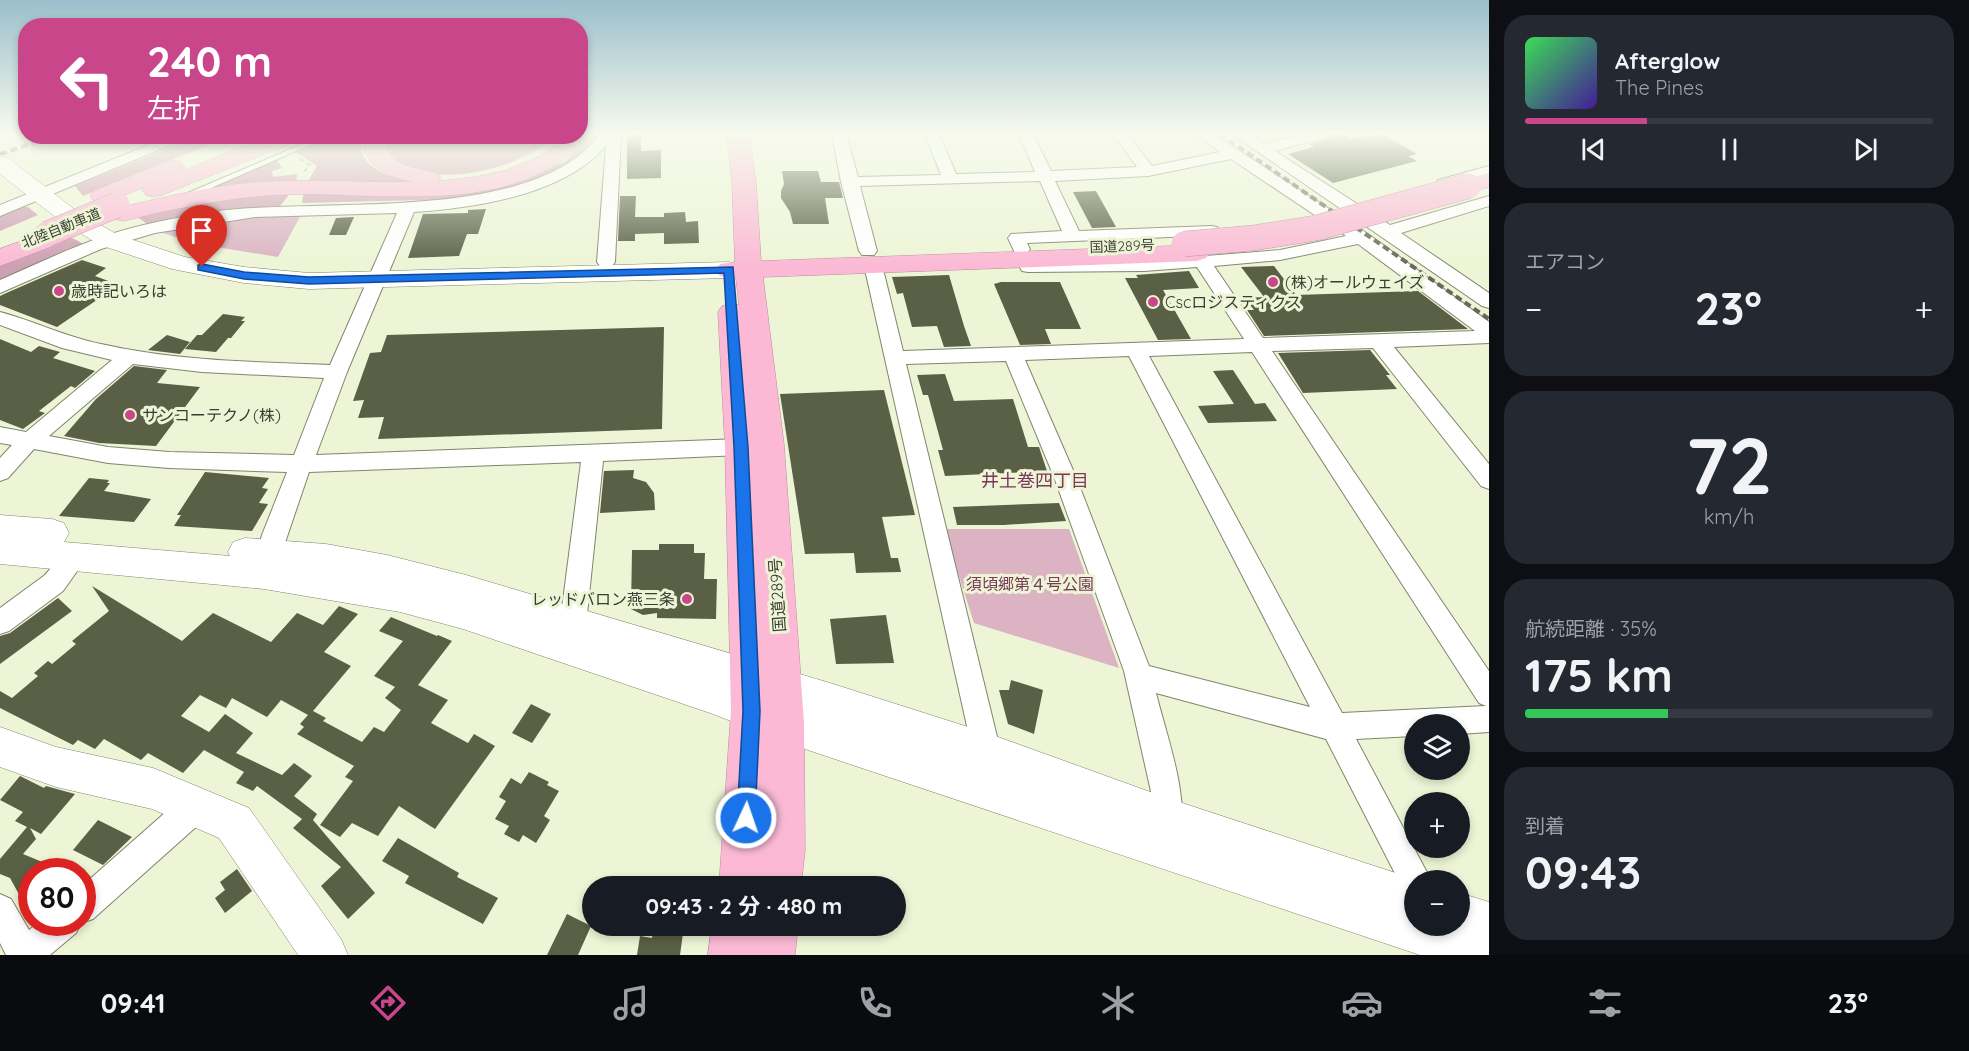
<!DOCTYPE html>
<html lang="ja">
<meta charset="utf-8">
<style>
:root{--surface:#171b24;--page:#242831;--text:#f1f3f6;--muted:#9ea1a6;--line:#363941;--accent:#ca468b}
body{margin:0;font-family:Quicksand,"Noto Sans JP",sans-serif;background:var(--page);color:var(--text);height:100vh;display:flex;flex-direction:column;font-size:22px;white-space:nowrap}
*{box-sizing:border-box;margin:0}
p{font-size:20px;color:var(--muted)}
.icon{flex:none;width:33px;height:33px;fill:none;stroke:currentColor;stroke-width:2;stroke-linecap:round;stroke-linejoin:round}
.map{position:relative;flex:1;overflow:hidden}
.drawer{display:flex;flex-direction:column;gap:15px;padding:15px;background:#0d0f14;width:480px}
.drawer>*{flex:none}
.guide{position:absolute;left:18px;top:18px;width:570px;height:126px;border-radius:24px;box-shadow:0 3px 9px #0003;background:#ca468b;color:#fff;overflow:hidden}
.buttons{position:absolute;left:1404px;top:714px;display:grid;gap:12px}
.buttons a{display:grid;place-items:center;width:66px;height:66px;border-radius:50%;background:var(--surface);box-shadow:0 3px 9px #0003;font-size:30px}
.speed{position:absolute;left:18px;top:858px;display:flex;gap:12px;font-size:30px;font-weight:700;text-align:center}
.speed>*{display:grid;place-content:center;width:78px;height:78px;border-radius:50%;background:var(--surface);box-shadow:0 3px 9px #0003;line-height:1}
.speed .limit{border:9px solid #d22;background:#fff;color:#111}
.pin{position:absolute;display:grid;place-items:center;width:51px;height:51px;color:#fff;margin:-62px -26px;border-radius:50% 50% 50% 0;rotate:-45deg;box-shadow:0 0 6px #0007}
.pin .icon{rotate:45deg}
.me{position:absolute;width:66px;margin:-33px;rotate:3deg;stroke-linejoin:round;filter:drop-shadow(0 0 4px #0008)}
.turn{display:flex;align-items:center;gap:21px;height:126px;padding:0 30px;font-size:27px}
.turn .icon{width:78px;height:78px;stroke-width:2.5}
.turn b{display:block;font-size:42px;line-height:51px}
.big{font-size:45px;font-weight:700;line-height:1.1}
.drawer .card{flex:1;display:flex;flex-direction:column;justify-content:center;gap:9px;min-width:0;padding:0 21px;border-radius:24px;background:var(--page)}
.drawer .dial{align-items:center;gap:0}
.dial b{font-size:78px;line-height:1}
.song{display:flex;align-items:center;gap:18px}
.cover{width:72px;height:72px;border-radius:9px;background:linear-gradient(135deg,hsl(130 70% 55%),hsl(260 70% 35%))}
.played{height:6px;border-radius:3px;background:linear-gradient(90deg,var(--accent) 30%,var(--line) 30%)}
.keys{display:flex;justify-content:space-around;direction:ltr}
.heat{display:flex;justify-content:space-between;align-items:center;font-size:33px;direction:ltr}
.charge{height:9px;border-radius:4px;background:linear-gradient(90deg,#34c759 35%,var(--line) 0)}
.trip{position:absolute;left:582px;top:876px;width:324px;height:60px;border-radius:30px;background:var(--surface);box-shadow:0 3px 9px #0003;font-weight:700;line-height:60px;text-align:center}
.tab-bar{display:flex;height:96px;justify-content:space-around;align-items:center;background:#090b0e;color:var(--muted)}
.tab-bar .icon{width:42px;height:42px}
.tab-bar .current{color:var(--accent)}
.tab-bar b{font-size:27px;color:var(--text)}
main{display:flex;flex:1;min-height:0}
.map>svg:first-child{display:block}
.green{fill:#dbb3c3}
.forest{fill:#ce9fb3}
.building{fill:#596045}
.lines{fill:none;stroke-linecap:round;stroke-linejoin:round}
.lane-casing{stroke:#7f866b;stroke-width:2}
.street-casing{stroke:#7f866b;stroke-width:2}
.secondary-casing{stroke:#7f866b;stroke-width:1}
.highway-casing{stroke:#b78e9c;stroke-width:1}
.path{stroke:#afb59c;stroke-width:2;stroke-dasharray:4 4;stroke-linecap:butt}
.lane{fill:#fff;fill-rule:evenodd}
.street{fill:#fff;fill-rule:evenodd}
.secondary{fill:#fff;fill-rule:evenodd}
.highway{fill:#fbb9d5;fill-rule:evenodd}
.rail{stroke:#646958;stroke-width:4;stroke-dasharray:7 4;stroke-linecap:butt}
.highway-bridge-casing{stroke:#b78e9c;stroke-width:26;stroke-linecap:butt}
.highway-bridge{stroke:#fbb9d5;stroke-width:25}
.route{fill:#1a73e8;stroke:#114b97;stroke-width:1.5}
.poi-dot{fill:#ca468b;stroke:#edf5d6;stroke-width:2}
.labels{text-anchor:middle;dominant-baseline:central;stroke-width:6;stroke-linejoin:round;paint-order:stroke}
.far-street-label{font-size:14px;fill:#3a3d31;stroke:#edf5d6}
.poi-label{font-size:16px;fill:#3a3d31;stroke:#edf5d6;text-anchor:start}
.park-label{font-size:16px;fill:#763957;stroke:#edf5d6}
.street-label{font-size:16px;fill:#3a3d31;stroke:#edf5d6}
.neighbourhood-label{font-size:18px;fill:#7b3959;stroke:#edf5d6}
</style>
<main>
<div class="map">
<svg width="1489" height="955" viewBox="0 0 1489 955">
<rect width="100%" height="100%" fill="#edf5d6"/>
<g class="green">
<path d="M 301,215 L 278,257 L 198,244 L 163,233 C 205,216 257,217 301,215 Z"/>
<polygon points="944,529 1069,529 1119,668 974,623"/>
</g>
<g class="forest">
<polygon points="590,134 603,134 590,152 568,165 520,187 460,199 302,203 304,190 531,176 566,161"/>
<path d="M 380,136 L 555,137 C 523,164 469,180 428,173 C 416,171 404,166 392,163 Z"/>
<polygon points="196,137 228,137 83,196 75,186"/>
<path d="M 333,137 L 361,137 C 357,168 387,176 413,182 L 307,183 L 317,166 L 296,152 Z"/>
<polygon points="277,160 282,168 272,171 273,177 297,174 296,184 199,193"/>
<polygon points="291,192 280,206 216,212 150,226 136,216 183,205"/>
<polygon points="22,207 28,207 38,215 0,231 0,216"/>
<polygon points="70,237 82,243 72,252 0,280 0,265"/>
</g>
<g class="building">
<polygon points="627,134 641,134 641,151 661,150 661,178 627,179"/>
<polygon points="1331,134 1348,134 1349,139 1382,134 1417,154 1408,156 1417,161 1333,183 1288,154 1314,147 1309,144 1328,139"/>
<polygon points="782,171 818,171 821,182 839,182 843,198 825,198 829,224 793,224 790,212 781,198 781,191 784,184"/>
<polygon points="1096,191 1116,227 1092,228 1073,192"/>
<polygon points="620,196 636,196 635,217 664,217 664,213 685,212 686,222 698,221 699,243 664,244 664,233 635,234 635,241 618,241"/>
<polygon points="486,209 478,234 467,234 459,256 408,258 423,214 468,213 468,210"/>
<polygon points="354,217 346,235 329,235 336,218"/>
<polygon points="82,260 106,268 95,276 119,285 57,327 0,305 0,296 4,294"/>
<polygon points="1274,266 1296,295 1418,291 1468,329 1264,336 1247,310 1254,310 1245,298 1264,297 1241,267"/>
<polygon points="1189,271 1199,288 1163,290 1191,339 1158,340 1125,278 1138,278 1136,275"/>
<polygon points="949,275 964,326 971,346 944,347 937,326 912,327 903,293 897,294 892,277"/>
<polygon points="1001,282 1060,282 1081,329 1045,329 1051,344 1020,345 994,284"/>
<polygon points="223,314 245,317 241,321 245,321 231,338 228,338 216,352 185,349 197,335 202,335"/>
<polygon points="664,327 662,429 378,439 384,417 358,418 364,400 353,401 370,353 381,352 387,335"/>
<polygon points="167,335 190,342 180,354 148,350"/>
<polygon points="0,339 31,352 39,346 60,352 53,358 95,371 75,388 71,386 39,411 45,413 23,429 0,420"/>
<polygon points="1370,350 1390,375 1386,375 1397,389 1303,393 1278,353"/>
<polygon points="134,366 167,370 157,383 200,387 156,446 99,443 64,436 96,399"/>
<polygon points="1233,370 1255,404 1265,403 1277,421 1208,423 1198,406 1234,404 1213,371"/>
<polygon points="945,374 954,401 1013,399 1028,447 1039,447 1047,471 945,476 938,450 943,450 928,395 923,395 917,375"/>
<polygon points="884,390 915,515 882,517 891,558 898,558 901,572 856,573 854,553 805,554 780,394"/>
<polygon points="634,470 633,478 646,482 654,493 655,510 600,513 604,471"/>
<polygon points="205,472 269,478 262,488 268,489 259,503 268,504 252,531 174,526 181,515 177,515"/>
<polygon points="89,478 109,480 107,483 110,483 104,491 151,499 134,522 59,516"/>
<polygon points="1059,503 1066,521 1004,525 957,525 953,507"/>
<polygon points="659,544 694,544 694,553 705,553 704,579 717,579 716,619 657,618 657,613 643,615 631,609 632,550 659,550"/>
<polygon points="92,586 182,641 213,613 271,642 297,613 323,625 339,606 358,614 324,652 351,666 313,711 326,718 323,721 362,742 374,727 384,732 401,710 385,698 395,687 374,676 403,641 379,631 391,617 437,636 438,635 452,641 418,685 448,700 431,723 468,743 474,734 495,746 435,829 399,806 378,836 352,823 340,837 320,825 353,781 345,777 354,766 297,734 304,727 300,724 308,715 281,700 267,717 232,698 226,708 200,695 181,716 209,732 225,714 253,733 236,753 282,775 294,763 312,776 294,796 317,814 313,820 375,893 348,919 321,886 341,867 293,828 302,819 257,786 253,791 236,783 244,772 204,750 183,773 148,753 141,760 104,739 95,749 78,740 73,745 0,708 0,691 12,698 38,676 34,673 48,661 52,664 76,644 72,641 109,611"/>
<polygon points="58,598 72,611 0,664 0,636 10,633"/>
<polygon points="886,615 894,663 836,664 830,619"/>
<polygon points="1011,680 1043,690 1034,734 1008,724 999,690 1009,690"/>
<polygon points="531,704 551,714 532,743 512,733"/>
<polygon points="529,772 549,782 547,785 559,791 544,816 550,820 536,843 523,835 519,842 504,834 509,826 495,819 506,801 499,797 511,778 521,784"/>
<polygon points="20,776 44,788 46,786 75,794 41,834 30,828 36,839 23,854 64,871 32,872 32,918 10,878 0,874 0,859 27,827 15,821 23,812 0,800"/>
<polygon points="98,820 132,837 103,865 73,850"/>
<polygon points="398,838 459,873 457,877 498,898 483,924 405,883 409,876 382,861"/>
<polygon points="237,869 252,891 225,913 215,898 225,890 220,882"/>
<polygon points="567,914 591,926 578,955 547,955"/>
<polygon points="654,926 684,926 680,955 637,955 640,936 652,938"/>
</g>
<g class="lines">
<defs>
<polygon id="lane" points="321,136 331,136 190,197 183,195"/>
<g id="street">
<path d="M 600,134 L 621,134 L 615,262 L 612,266 L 600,266 L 597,262 L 606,146 C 563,195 476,208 414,212 L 347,372 L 316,455 L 741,439 L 749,441 L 752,447 L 749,453 L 741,455 L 603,461 L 586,624 L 582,632 L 573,635 L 564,632 L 560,624 L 581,462 L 309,472 L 274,575 L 265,578 L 256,575 L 253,568 L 262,535 L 287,472 L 169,468 L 108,463 L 34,449 L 8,478 L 0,481 L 0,458 L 12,445 L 0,443 L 0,427 L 26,432 L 112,360 L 62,348 L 0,325 L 0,312 C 34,321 66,337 101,344 C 176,361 254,362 330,365 L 397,213 L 255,217 L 155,233 L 101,249 L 0,293 L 0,280 C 35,265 69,248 105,236 C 140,224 176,218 212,212 C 315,196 533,226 600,134 ZM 133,364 L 202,372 L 324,378 L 294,455 L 169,452 L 108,447 L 49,436 Z"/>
<path d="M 832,134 L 846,134 L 858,177 L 941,175 L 925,134 L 939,134 L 956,174 L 1035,172 L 1019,134 L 1033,134 L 1051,171 L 1137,167 L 1113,134 L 1127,134 L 1152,166 L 1220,152 L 1196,134 L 1213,134 L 1368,234 L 1489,322 L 1489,343 L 1394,347 L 1489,464 L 1489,489 L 1481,486 L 1373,348 L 1272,351 L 1489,671 L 1489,732 L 1460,734 L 1460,724 L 1414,724 L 1414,736 L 1356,739 L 1431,880 L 1414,880 L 1414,896 L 1404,891 L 1326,739 L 1156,693 C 1165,731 1192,803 1178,839 L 1167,843 L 1156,839 L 1152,828 L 1152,796 L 1124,671 L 1054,477 L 1006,361 L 906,364 L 1001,753 L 997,763 L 987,767 L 977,763 L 973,753 L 864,265 L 867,261 L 879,261 L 882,265 L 903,351 L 1244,339 L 1197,267 L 1144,271 L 1028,272 L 1022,271 L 1015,259 L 1018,255 L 1030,255 L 1034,261 L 1144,261 L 1280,250 L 1346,236 L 1231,159 L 1148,176 L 1055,181 L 1079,231 L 1211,226 L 1217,227 L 1220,231 L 1217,235 L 1027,243 L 1030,249 L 1027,253 L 1015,253 L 1008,238 L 1011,234 L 1062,231 L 1040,181 L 860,186 L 877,251 L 874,255 L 862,255 L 859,251 L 841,182 ZM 1358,244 L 1475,331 L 1263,338 L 1214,266 L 1280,260 ZM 1252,352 L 1479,703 L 1486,706 L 1342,713 L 1149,356 ZM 1129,356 L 1310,707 L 1149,666 L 1076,477 L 1025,360 Z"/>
<polygon points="1232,134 1249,134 1265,144 1305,134 1329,134 1327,137 1275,151 1390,225 1489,196 1489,206 1401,233 1489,293 1489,308 1482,306"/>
<polygon points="171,136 192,136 0,216 0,205"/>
<polygon points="1489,166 1489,176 1444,188 1436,183 1438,180"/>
<polygon points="75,547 84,550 87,557 63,591 9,631 0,634 0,608 45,575 66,550"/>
<polygon points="195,792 206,796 210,807 206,818 93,919 81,923 76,933 50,955 6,955 0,943 0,894 11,899 29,930 39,922 82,922 82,886 184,796"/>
</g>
<g id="secondary">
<polygon points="0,134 26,134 26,136 30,136 0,146"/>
<polygon points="0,156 8,158 78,212 118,235 185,257 244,267 309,273 729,262 738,265 742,270 738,275 729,278 309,289 244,283 172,269 100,245 62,222 0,174"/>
<polygon points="0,515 52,519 64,523 69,533 64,542 230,556 228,552 233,542 245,538 326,544 387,555 466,575 830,683 987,733 1167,798 1414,879 1418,880 1414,880 1414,926 1460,926 1460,893 1489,902 1489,955 1420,955 784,742 713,714 463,629 400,612 264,589 0,564"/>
<polygon points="0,727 56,747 153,768 249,808 341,939 348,955 298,955 219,838 152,809 56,787 0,767"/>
</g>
<g id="highway">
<path d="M 580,134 L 589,134 L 591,136 C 586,143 578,148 571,154 C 492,217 369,190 275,195 C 223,198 173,209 123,221 L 114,219 L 111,214 L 114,209 C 168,196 223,183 278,181 C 323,179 367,183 412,182 C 387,176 362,166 362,136 L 384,136 C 385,167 414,167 437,173 L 441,178 L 438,181 L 476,177 L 507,170 L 542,155 L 566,136 L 580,136 Z"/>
<polygon points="727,134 749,134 756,183 761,261 1197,245 1206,248 1210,253 1206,258 1197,261 763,277 784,445 804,723 805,850 801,886 719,886 731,711 725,447 718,312 722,306 732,303 739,305 736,278 720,276 716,270 720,264 735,262 732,183"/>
<polygon points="268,136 300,136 297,141 162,195 154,197 146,195 142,190 144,187 110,201 102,203 94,201 90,196 94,191 165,162 173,160 181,162 184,167 182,171"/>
<polygon points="1489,173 1489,187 1468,193 1460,191 1456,186 1460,181"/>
<polygon points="52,230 61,233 65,238 61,243 0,266 0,249"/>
<polygon points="712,926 798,926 795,955 708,955"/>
</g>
</defs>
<use href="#lane" class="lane-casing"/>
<use href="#street" class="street-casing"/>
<use href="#secondary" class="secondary-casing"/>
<use href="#highway" class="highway-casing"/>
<polyline class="path" points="300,159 310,165 304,172"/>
<use href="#lane" class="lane"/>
<use href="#street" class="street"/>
<use href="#secondary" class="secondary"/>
<use href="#highway" class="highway"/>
<g class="rail">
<polyline points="1220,134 1489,319"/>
<polyline points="0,154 54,136"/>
</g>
<defs>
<g id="highway-bridge">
<polyline points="47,234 117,205"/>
<polyline points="1184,244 1253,238 1316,228 1468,186"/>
</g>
</defs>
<use href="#highway-bridge" class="highway-bridge-casing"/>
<use href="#highway-bridge" class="highway-bridge"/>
</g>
<linearGradient id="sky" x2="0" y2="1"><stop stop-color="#9abfcc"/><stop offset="0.5" stop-color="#f7faed"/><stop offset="1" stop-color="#f7faed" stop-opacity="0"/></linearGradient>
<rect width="1489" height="267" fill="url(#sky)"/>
<polygon class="route" points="202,264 244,272 309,277 733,267 748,447 760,711 755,818 752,825 746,827 739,825 737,818 743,711 734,447 724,273 309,284 244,279 198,270 198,265"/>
<g class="poi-dot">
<circle cx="1273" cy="282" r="6"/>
<circle cx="59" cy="291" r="6"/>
<circle cx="1153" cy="302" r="6"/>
<circle cx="130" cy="415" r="6"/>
<circle cx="687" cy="599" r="6"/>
</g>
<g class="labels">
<g class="far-street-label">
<text transform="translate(61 228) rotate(-22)">北陸自動車道</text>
<text transform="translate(1122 246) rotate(-2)">国道289号</text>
</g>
<g class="poi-label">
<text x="1285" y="282">(株)オールウェイズ</text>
<text x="71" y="291">歳時記いろは</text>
<text x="1165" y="302">Cscロジスティクス</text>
<text x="142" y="415">サンコーテクノ(株)</text>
<text x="675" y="599" text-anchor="end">レッドバロン燕三条</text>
</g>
<g class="park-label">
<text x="1030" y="584">須頃郷第４号公園</text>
</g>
<g class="street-label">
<text transform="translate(777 595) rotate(-94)">国道289号</text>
</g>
<g class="neighbourhood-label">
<text x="1035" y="480">井土巻四丁目</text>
</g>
</g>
</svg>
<div class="buttons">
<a><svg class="icon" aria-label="layers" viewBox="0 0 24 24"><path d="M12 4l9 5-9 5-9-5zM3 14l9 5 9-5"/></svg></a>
<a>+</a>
<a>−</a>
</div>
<div class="speed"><div class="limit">80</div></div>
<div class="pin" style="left:202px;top:267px;background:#d93025"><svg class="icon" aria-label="arrive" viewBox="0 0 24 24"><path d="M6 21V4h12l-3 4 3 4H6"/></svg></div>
<svg class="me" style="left:746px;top:818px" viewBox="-20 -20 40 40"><circle r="17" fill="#1a73e8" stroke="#fff" stroke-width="3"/><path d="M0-11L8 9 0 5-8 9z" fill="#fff"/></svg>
<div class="trip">09:43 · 2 分 · 480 m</div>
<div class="guide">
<div class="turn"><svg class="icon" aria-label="left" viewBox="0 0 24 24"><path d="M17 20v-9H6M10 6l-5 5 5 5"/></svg><div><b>240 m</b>左折</div></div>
</div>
</div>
<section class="drawer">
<div class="card">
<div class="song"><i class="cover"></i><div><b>Afterglow</b><p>The Pines</p></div></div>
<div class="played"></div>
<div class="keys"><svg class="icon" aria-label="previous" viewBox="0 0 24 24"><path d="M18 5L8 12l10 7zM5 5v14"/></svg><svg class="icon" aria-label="pause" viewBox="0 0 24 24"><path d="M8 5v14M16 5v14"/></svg><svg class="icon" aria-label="next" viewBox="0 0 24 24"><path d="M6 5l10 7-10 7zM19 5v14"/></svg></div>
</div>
<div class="card"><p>エアコン</p>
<div class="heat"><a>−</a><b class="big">23°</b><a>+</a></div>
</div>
<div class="card dial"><b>72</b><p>km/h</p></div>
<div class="card"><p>航続距離 · 35%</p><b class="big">175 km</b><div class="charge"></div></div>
<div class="card"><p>到着</p><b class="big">09:43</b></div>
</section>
</main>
<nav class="tab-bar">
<b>09:41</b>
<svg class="icon current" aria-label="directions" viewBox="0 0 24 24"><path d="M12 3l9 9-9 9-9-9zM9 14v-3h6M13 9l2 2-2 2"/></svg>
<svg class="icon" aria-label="music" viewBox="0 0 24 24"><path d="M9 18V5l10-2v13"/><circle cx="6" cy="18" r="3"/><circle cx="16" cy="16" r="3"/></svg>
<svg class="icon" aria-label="phone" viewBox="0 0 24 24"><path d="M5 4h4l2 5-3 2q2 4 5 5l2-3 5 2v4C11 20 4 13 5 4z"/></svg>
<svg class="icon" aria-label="climate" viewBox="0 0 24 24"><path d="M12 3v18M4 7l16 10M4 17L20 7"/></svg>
<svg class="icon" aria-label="car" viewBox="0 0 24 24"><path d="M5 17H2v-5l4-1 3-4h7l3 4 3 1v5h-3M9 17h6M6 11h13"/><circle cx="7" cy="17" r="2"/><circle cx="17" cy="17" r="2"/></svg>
<svg class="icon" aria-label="filters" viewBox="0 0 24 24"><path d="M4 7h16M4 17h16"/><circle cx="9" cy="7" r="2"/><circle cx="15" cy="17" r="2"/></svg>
<b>23°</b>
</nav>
